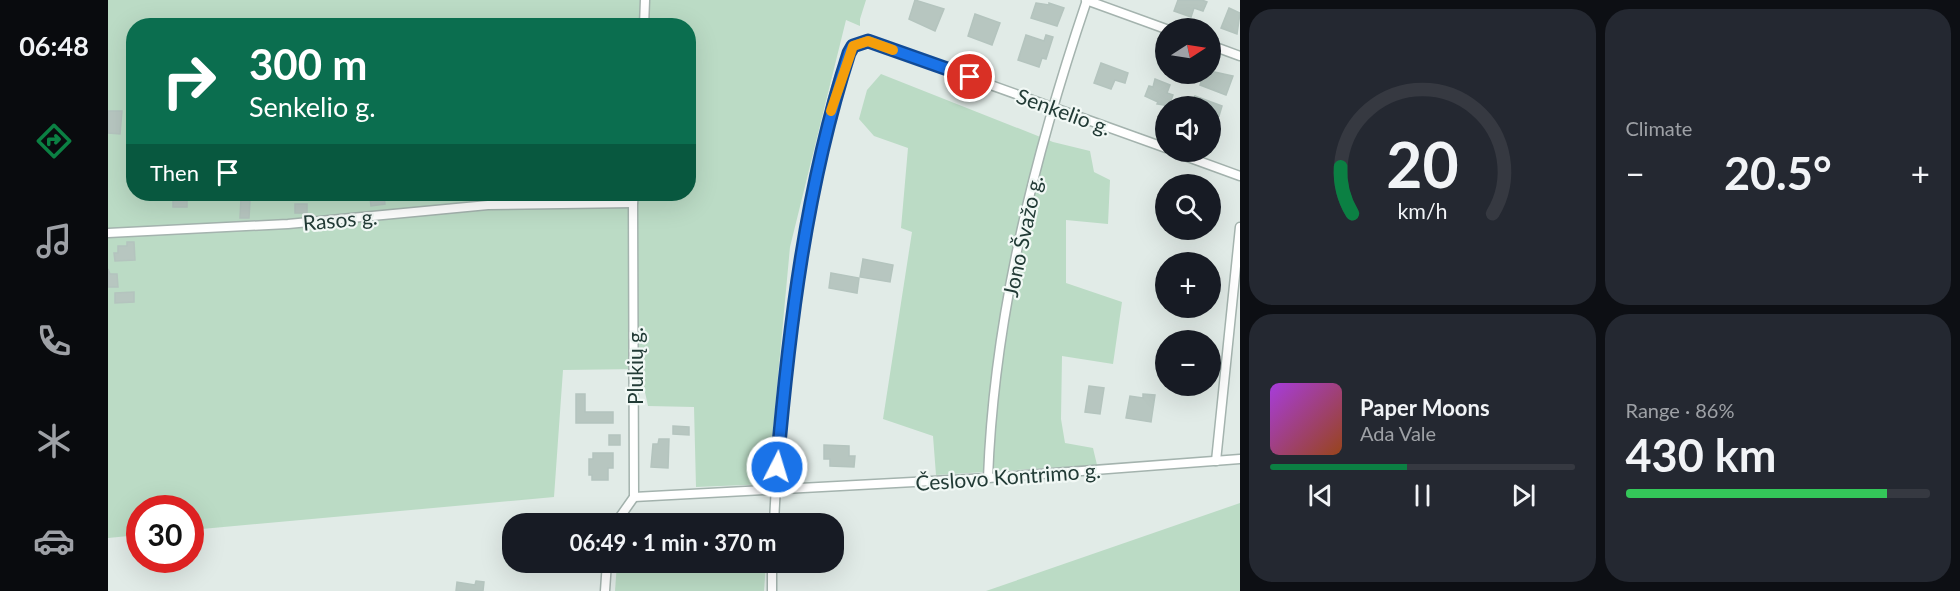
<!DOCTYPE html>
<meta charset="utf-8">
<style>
:root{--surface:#171b24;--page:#242831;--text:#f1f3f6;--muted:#9ea1a6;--line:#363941;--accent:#0b8043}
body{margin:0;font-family:Lato,sans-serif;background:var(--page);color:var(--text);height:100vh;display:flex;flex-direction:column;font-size:22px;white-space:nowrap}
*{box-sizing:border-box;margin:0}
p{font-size:20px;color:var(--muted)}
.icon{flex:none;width:33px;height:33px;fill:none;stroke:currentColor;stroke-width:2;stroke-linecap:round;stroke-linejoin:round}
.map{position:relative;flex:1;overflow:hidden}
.drawer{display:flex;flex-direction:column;gap:9px;padding:9px;background:#0d0f14;width:720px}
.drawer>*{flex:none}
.top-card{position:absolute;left:18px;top:18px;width:570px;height:183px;border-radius:24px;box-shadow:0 6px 24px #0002;background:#0b6e4f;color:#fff;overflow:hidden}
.needle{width:39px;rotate:78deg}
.controls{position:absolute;left:1047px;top:18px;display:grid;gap:12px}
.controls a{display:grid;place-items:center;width:66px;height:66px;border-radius:50%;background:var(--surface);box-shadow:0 6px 24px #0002;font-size:30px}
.speed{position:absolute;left:18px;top:495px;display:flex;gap:12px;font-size:30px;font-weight:700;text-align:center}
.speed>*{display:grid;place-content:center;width:78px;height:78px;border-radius:50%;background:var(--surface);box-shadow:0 6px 24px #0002;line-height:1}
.speed .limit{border:9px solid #d22;background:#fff;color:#111}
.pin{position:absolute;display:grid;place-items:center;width:51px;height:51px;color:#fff;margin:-26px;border:3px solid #fff;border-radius:50%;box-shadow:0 2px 6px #0007}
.me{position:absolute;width:66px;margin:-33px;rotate:5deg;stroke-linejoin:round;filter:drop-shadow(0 0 4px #0008)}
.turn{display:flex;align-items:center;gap:21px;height:126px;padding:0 24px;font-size:27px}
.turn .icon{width:78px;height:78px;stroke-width:2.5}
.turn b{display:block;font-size:42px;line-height:51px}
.then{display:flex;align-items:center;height:57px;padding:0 24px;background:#0003;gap:12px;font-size:22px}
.big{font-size:45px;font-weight:700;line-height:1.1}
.drawer .widget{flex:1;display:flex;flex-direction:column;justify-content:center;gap:9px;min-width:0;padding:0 21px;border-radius:24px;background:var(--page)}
.drawer .dial{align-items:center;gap:0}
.dial svg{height:156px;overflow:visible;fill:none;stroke:var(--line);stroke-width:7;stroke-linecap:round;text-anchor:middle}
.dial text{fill:var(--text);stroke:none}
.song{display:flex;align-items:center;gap:18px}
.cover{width:72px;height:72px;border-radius:9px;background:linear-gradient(135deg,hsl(280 70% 55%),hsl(20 70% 35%))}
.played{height:6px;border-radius:3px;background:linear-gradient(90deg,var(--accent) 45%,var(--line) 45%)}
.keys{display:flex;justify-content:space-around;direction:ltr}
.heat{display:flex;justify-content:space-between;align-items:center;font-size:33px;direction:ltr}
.charge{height:9px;border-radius:4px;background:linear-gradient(90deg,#34c759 86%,var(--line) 0)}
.drawer .tiles{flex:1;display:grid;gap:9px;grid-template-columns:repeat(2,1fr)}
.trip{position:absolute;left:394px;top:513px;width:342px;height:60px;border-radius:24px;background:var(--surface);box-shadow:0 6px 24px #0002;font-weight:700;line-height:60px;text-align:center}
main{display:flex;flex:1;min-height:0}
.tab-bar{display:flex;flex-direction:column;width:108px;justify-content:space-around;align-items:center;background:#090b0e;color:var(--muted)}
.tab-bar .icon{width:42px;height:42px}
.tab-bar .current{color:var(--accent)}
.tab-bar b{font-size:27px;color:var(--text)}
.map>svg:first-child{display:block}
.green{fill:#bbdbc5;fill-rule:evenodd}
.building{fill:#b7c6c0;stroke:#b4c4be;stroke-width:1.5}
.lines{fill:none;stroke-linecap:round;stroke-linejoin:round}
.minor-casing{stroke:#a4b3ae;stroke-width:11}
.minor{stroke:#fff;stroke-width:8}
.route-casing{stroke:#114b97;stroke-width:15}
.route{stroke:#1a73e8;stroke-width:10}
.slow{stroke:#f59e0b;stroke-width:10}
.labels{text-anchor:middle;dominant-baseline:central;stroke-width:4.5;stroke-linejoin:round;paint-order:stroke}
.street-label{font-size:21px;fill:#223b36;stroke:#f1f8f5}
</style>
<main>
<nav class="tab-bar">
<b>06:48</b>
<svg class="icon current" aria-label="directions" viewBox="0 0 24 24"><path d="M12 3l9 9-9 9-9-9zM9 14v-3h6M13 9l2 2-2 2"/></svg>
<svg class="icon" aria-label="music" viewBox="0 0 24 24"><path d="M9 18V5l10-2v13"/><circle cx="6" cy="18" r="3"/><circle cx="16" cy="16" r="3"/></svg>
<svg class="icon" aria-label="phone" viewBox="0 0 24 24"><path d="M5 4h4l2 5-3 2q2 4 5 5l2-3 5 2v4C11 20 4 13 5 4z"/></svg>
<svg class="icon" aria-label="climate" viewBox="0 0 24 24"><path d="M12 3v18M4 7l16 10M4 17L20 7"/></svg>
<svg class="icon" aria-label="car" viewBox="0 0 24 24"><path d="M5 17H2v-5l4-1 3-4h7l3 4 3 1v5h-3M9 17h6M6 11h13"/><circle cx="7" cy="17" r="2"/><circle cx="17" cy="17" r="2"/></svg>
</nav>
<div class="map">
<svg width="1132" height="591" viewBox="0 0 1132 591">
<rect width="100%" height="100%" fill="#e1ebe7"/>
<g class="green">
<path d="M 0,0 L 758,0 L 752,19 L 752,26 L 738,20 L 682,247 L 660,484 L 588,487 L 586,407 L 540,406 L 532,369 L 455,370 L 446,497 L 83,530 L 82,508 L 32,508 L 31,535 L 0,538 ZM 26,26 L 580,26 L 580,194 L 26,194 Z"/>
<polygon points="773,74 945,142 982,151 986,172 1002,180 1000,224 958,220 958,283 1014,302 1005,364 954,356 953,419 957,443 985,448 989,465 828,475 825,436 775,419 804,232 793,228 800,148 766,136 751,119 759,90"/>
<polygon points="1132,503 1132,591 878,591"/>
<polygon points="509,563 658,563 656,591 507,591"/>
</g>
<g class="building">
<polygon points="807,0 836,9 827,31 801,19"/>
<polygon points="1070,0 1094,0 1099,2 1095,11 1086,8 1083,17 1066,11"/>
<polygon points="928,3 941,5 941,3 956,8 949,26 923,18"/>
<polygon points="1121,8 1132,13 1129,34 1113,28"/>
<polygon points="867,14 892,23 884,45 860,36"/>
<polygon points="918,35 936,41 938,35 945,37 938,59 934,58 931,67 910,60"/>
<polygon points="993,63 1020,73 1017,83 1007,80 1003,89 986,83"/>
<polygon points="1102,71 1125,76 1118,95 1092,85 1096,74"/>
<polygon points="1047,79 1062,85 1059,93 1065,95 1061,106 1049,104 1050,102 1037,96 1041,86 1045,87"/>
<polygon points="1087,96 1114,106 1111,116 1102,113 1102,106 1083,106"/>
<polygon points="0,111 14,111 12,134 0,133"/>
<rect x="65" y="194" width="14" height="13"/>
<rect x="362" y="194" width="12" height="8"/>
<polygon points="276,196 277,204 263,206 262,198"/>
<polygon points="133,199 142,200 141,218 132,218"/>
<rect x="187" y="204" width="12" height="9"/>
<polygon points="19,242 26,242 27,260 7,261 6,253 10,253 10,246 19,246"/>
<polygon points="755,259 785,265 782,282 752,277"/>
<polygon points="0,269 2,274 9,274 10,287 0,287"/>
<polygon points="723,273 751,278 749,293 721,288"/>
<polygon points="26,292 26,302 7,303 7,293"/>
<polygon points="981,386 996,388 992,414 977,412"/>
<polygon points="468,394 477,394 477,412 505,412 505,423 468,423"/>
<polygon points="1035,394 1047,395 1043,422 1018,418 1022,396 1035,398"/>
<polygon points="565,426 581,427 581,435 565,434"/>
<rect x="501" y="435" width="11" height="10"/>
<polygon points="551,439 561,439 560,468 543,467 545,444 550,444"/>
<polygon points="716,445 741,446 741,456 747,456 746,467 722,466 722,459 716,459"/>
<polygon points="485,453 505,453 505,468 500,468 500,480 484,480 484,475 481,475 481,459 485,459"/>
<polygon points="368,581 376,582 375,591 348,591 349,582 367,585"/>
</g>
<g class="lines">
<defs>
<g id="minor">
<polyline points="978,0 1058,29"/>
<polyline points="536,26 537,0"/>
<polyline points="1102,45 1132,56"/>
<polyline points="1066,152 1132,176"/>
<polyline points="0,233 180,224 380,205 525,203 526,194"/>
<polyline points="1108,461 1132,227"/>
<path d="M 880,478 C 886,315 927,154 979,0"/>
<polyline points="526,497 880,478 1132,459"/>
<polyline points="507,524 526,497 525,203"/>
<path d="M 666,524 C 671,405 686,290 710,174 C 718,134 725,82 745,46 L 760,41 L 1058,148"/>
<polyline points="497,591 499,562"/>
<polyline points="664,591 664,562"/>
</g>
</defs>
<use href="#minor" class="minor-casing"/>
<use href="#minor" class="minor"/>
</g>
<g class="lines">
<defs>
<path id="route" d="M 669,467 C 681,327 698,187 741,53 L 745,46 L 760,41 L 862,77"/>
</defs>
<use href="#route" class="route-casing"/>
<use href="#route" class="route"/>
<polyline class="slow" points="723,111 745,46 760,41 785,50"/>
</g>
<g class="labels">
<g class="street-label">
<text transform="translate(956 111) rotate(20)">Senkelio g.</text>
<text transform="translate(232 219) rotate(-5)">Rasos g.</text>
<text transform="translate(914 236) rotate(-78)">Jono Švažo g.</text>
<text transform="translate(526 366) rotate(-90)">Plukių g.</text>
<text transform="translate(900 476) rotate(-4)">Česlovo Kontrimo g.</text>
</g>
</g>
</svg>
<div class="controls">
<a><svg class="needle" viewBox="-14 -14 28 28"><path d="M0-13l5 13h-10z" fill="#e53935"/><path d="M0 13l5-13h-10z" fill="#9ea1a6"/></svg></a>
<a><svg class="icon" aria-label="sound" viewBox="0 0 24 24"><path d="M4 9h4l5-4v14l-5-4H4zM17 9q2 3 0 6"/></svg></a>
<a><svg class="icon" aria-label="search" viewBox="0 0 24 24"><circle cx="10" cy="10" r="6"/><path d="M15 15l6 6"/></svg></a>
<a>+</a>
<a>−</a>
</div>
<div class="speed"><div class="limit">30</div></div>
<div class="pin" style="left:862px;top:77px;background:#d93025"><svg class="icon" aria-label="arrive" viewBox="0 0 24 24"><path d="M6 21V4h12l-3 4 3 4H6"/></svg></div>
<svg class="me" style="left:669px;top:467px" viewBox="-20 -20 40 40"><circle r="17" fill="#1a73e8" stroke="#fff" stroke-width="3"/><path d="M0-11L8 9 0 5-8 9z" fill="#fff"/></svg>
<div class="trip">06:49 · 1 min · 370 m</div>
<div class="top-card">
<div class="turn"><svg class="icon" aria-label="right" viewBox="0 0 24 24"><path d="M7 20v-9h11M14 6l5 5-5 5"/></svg><div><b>300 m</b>Senkelio g.</div></div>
<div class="then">Then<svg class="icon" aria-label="arrive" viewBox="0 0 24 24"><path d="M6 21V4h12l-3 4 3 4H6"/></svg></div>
</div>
</div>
<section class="drawer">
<div class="tiles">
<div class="widget dial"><svg viewBox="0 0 100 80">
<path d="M14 69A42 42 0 1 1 86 69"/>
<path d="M14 69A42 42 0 0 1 8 45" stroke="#0b8043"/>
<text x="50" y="56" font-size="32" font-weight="700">20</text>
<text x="50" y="72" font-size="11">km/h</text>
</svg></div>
<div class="widget"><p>Climate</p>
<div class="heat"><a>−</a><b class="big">20.5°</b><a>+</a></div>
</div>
<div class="widget">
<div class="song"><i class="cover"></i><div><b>Paper Moons</b><p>Ada Vale</p></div></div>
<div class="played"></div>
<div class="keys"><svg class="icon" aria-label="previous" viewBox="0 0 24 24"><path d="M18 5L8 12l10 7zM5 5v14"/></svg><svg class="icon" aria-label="pause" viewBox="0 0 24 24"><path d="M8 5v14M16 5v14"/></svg><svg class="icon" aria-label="next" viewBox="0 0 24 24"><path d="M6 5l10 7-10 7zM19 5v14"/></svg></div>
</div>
<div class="widget"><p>Range · 86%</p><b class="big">430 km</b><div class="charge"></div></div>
</div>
</section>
</main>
